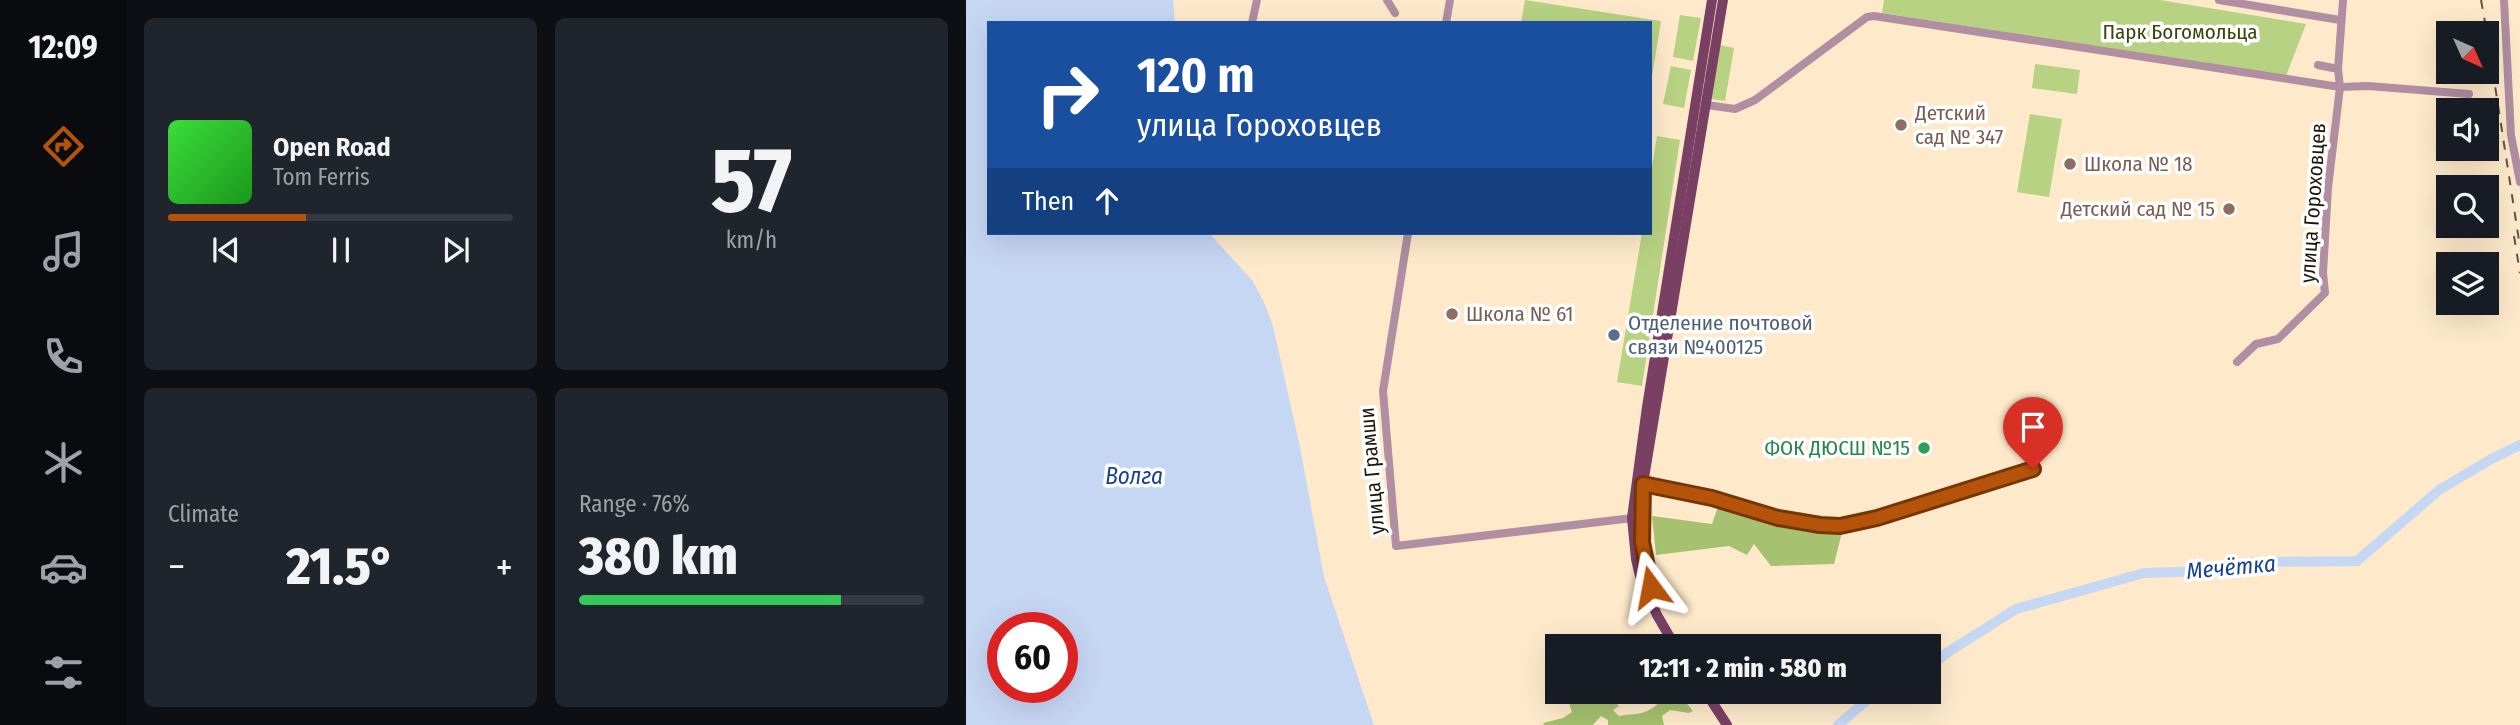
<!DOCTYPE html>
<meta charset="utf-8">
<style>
:root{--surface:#171b24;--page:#20242c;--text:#f1f3f6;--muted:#9ea1a6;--line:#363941;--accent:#b45309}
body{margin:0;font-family:"Fira Sans Condensed",sans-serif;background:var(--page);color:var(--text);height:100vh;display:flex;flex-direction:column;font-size:26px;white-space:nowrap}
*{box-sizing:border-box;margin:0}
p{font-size:23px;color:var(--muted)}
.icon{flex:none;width:38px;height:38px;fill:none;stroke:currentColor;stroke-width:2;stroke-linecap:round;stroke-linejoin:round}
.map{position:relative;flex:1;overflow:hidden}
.sheet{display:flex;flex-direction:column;gap:18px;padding:18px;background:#0d0f14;width:840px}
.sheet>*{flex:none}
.hud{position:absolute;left:21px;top:21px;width:665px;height:214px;border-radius:0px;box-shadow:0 7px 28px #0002;background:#1a4fa0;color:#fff;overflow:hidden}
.needle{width:46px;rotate:135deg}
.tools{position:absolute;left:1470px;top:21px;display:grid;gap:14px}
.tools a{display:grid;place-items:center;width:63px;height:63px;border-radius:0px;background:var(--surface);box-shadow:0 7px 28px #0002;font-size:35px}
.speed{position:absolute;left:21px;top:612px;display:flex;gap:14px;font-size:35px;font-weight:700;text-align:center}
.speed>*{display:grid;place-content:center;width:91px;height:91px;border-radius:50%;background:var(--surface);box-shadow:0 7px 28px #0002;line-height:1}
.speed .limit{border:10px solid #d22;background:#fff;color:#111}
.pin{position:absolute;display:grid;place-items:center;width:60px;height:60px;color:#fff;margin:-72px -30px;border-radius:50% 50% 50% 0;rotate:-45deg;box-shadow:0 0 7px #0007}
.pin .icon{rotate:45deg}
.me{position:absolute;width:77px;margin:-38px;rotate:347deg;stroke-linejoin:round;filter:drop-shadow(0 0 5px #0008)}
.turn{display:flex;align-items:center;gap:24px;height:147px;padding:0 35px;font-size:32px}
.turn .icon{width:91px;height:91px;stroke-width:2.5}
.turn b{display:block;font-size:49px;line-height:60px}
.then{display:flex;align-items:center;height:66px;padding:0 35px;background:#0003;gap:14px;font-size:26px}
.big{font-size:52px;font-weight:800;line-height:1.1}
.sheet .widget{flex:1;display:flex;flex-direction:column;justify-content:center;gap:10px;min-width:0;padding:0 24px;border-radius:10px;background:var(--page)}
.sheet .dial{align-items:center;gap:0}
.dial b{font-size:91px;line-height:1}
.song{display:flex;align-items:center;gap:21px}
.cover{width:84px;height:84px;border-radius:10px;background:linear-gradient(135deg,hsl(120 70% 55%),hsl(120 70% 35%))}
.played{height:7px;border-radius:4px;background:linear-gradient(90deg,var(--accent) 40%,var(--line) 40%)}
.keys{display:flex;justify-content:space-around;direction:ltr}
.heat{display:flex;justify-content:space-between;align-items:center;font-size:38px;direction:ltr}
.charge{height:10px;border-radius:5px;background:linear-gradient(90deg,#34c759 76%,var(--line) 0)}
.sheet .tiles{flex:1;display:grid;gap:18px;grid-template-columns:repeat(2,1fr)}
.trip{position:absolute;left:579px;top:634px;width:396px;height:70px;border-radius:0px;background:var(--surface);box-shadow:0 7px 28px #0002;font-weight:800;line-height:70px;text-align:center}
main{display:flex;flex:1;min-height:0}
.menu{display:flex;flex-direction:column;width:126px;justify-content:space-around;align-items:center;background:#090b0e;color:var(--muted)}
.menu .icon{width:49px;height:49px}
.menu .selected{color:var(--accent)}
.menu b{font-size:32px;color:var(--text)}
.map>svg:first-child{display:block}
.green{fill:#b8d283}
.forest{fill:#a6c170}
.water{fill:#c6d7f4;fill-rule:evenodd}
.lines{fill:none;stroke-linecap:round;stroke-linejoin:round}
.river{stroke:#c6d7f4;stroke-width:10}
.minor{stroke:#b18ea2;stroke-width:8}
.major{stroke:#7a4064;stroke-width:10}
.rail{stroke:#615645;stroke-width:2;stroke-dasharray:9 9;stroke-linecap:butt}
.route-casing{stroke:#753606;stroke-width:18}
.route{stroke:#b45309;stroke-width:12}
.education-dot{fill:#8d6e63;stroke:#fff;stroke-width:2.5}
.service-dot{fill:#5c6f8a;stroke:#fff;stroke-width:2.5}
.leisure-dot{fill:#2e9e5b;stroke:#fff;stroke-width:2.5}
.labels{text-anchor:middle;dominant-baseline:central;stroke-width:7;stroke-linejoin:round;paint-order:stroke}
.park-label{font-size:21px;fill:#38480b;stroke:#fff}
.education-label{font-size:21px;fill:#785e54;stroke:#fff;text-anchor:start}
.street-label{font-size:21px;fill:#1d160b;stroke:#fff}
.service-label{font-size:21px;fill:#4e5e75;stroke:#fff;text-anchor:start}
.leisure-label{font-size:21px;fill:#27864d;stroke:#fff;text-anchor:end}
.water-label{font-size:23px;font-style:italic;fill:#174191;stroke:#fff}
</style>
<main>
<nav class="menu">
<b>12:09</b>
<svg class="icon selected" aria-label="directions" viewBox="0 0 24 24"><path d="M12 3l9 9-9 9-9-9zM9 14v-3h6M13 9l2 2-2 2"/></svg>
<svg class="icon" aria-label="music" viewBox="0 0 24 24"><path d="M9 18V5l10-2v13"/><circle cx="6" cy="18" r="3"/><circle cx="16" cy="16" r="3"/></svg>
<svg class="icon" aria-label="phone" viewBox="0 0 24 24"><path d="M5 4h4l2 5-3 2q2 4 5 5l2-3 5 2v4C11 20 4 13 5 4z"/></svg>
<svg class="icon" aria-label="climate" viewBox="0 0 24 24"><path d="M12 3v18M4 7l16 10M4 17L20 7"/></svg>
<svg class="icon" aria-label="car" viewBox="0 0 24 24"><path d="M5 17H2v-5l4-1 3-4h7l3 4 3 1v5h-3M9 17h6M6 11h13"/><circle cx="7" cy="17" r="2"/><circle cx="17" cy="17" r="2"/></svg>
<svg class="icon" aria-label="filters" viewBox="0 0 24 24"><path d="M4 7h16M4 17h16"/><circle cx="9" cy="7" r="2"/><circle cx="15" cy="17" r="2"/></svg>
</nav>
<section class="sheet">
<div class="tiles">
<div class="widget">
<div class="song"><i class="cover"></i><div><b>Open Road</b><p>Tom Ferris</p></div></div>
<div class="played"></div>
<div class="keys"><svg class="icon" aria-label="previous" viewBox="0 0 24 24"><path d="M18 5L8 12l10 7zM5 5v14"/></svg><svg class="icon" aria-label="pause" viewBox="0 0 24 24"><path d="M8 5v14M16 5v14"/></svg><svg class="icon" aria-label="next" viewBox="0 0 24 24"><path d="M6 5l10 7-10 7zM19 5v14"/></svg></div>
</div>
<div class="widget dial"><b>57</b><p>km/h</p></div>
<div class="widget"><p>Climate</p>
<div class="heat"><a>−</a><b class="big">21.5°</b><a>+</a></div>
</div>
<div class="widget"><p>Range · 76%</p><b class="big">380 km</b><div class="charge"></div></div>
</div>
</section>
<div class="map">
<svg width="1554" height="725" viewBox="0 0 1554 725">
<rect width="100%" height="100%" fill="#feeacb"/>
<g class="green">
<polygon points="559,0 695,21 684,89 684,23 555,23"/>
<polygon points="918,0 1194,0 1340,24 1320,76 916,13"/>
<polygon points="714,15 735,18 727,61 707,57"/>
<polygon points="754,45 768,48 759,101 745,99"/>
<polygon points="1069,64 1114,70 1111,94 1066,88"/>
<polygon points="705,66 725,70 718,108 697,104"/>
<polygon points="1064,114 1096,119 1083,197 1051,192"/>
<polygon points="691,136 714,140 676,386 651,382 676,233 684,233 684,179"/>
</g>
<g class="forest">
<path d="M 752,507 C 794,520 832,532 876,532 L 868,564 L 805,566 L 788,544 L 781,555 L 763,546 L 690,555 L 686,516 L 746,524 Z"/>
<path d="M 705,695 L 714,695 L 727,711 L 723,713 L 704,710 L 696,716 L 698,725 L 642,725 L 642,720 L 635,716 L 627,725 L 578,725 L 577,723 L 597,718 L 606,712 L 603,703 L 646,699 L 653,706 L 647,710 L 653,716 C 661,714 674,715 681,711 C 690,707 696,699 705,695 Z"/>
</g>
<path class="water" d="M 0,0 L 207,0 L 209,23 L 23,23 L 23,233 L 243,233 L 286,280 L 298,302 L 307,326 L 334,447 L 358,577 L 408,725 L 0,725 ZM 37,628 L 96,628 L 96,688 L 37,688 Z"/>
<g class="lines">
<g class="river">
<polyline points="962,669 979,654 1050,609 1178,573 1242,571 1285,562 1391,561 1473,490 1527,458 1554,445"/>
<polyline points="872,725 912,691"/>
</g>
<g class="minor">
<polyline points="421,0 429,13"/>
<polyline points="1253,0 1374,20"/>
<polyline points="1538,0 1545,135 1554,182"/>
<polyline points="286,23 291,0"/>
<polyline points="480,23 484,0"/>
<polyline points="1352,65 1372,69"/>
<polyline points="741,105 769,109 789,100 901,17 908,16 1374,87 1402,86 1503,94"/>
<polyline points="442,233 417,391 430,546 675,517"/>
<polyline points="1271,362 1290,344 1312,339 1359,293 1357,273 1362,188 1374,87 1372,69 1377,0"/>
<polyline points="677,484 746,498 812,518 854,525 874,526 911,518 1067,469"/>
</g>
<g class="major">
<polyline points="686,590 676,542 677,484 757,0"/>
<polyline points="709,646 691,615 674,576 670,559 666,518 681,407 746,0"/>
<polyline points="739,691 761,725"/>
</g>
<g class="rail">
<polyline points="1515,0 1521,33"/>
<polyline points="1521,34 1554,247"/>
<polyline points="1548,236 1554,273"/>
</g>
</g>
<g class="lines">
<defs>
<polyline id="route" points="685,587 676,542 677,484 746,498 812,518 854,525 874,526 911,518 1067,469"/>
</defs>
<use href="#route" class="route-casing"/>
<use href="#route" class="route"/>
</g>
<g class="education-dot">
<circle cx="935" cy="125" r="7"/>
<circle cx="1104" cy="164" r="7"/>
<circle cx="1263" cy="209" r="7"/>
<circle cx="486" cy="314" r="7"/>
</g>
<circle class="service-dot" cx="648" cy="335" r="7"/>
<circle class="leisure-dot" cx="958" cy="448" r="7"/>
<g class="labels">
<g class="park-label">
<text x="1214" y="32">Парк Богомольца</text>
</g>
<g class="education-label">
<text x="949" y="113">Детский<tspan x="949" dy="24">сад № 347</tspan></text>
<text x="1118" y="164">Школа № 18</text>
<text x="1249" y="209" text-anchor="end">Детский сад № 15</text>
<text x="500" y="314">Школа № 61</text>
</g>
<g class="street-label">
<text transform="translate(1347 203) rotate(-86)">улица Гороховцев</text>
<text transform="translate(406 471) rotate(-95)">улица Грамши</text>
</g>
<g class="service-label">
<text x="662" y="323">Отделение почтовой<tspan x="662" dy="24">связи №400125</tspan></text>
</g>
<g class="leisure-label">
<text x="944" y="448">ФОК ДЮСШ №15</text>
</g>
<g class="water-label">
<text x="168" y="476">Волга</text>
<text transform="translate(1265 567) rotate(-5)">Мечётка</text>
</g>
</g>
</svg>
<div class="tools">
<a><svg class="needle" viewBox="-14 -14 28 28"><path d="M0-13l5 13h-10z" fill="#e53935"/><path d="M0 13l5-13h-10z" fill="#9ea1a6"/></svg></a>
<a><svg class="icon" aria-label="sound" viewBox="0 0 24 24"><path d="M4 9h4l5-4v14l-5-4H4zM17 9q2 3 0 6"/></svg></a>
<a><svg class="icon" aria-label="search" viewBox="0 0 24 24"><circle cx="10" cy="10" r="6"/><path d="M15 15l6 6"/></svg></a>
<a><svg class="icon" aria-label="layers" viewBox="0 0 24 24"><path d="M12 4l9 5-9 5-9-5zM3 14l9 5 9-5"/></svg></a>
</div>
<div class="speed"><div class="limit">60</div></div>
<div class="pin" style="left:1067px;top:469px;background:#d93025"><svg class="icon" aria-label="arrive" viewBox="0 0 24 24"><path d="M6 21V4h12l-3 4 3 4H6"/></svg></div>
<svg class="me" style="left:685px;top:587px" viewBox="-20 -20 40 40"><path d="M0-17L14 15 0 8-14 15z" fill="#b45309" stroke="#fff" stroke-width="4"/></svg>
<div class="trip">12:11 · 2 min · 580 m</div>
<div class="hud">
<div class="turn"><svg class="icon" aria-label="right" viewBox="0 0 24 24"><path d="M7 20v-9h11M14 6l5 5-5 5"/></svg><div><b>120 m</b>улица Гороховцев</div></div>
<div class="then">Then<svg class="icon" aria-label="ahead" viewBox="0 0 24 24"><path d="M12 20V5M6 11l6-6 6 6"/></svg></div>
</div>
</div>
</main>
